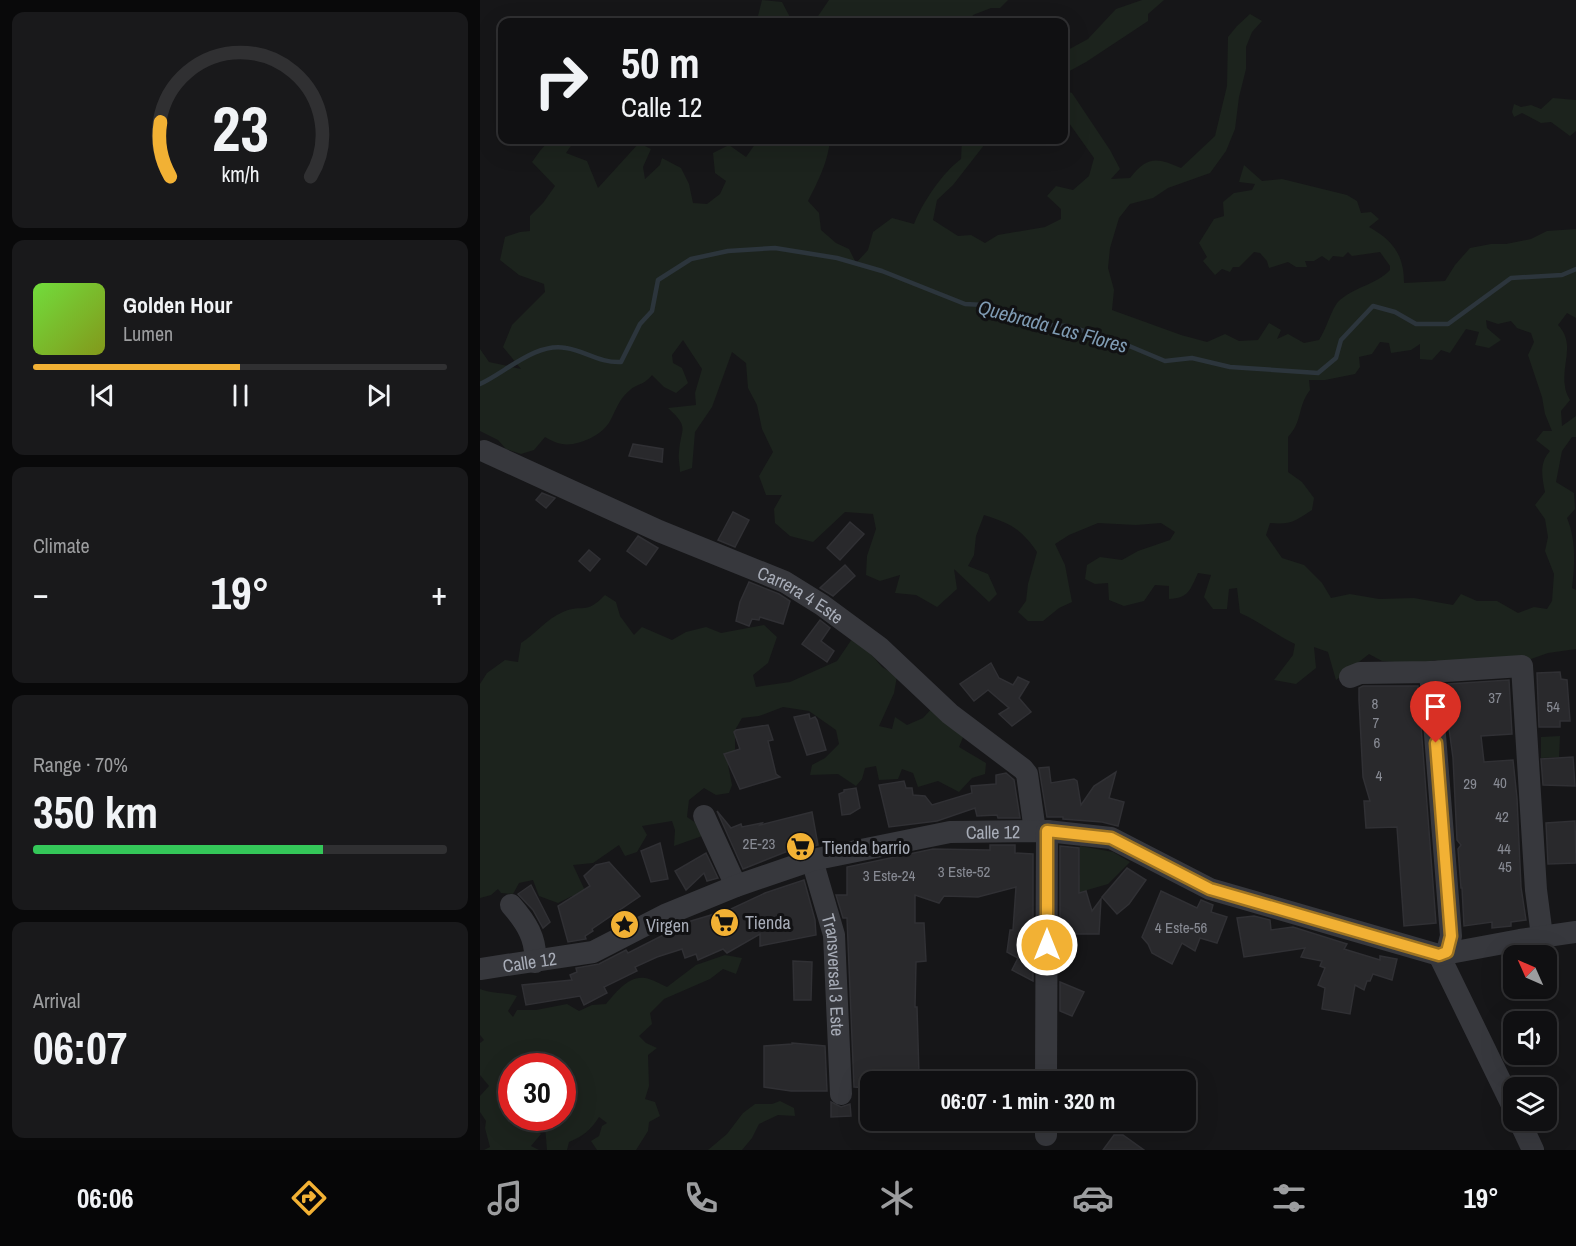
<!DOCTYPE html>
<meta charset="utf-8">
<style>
:root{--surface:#101012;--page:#19191b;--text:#f1f3f6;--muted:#9c9d9f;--line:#303032;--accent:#f2b134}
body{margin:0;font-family:"Archivo Narrow",sans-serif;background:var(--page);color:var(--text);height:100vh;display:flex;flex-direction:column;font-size:22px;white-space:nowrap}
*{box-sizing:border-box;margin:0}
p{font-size:20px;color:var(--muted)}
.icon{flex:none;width:33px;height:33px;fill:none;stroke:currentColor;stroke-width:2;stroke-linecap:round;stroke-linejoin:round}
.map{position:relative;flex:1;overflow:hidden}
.side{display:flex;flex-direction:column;gap:12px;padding:12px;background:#09090a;width:480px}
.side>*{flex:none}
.top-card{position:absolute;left:18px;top:18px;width:570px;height:126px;border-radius:12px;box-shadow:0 6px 24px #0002,0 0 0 2px var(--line);background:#101012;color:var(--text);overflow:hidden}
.needle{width:39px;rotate:315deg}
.fabs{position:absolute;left:1023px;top:945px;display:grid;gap:12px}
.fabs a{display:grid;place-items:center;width:54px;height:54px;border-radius:12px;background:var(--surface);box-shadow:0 6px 24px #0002,0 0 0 2px var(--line);font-size:30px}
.speed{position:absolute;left:18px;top:1053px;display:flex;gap:12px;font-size:30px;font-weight:700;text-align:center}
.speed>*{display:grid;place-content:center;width:78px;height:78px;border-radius:50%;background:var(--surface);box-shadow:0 6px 24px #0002,0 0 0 2px var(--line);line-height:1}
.speed .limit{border:9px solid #d22;background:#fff;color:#111}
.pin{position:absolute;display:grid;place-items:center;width:51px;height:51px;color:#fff;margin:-62px -26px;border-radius:50% 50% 50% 0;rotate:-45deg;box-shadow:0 0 6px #0007}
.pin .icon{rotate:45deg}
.me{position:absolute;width:66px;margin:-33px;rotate:0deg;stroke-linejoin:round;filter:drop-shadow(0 0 4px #0008)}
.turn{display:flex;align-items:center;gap:21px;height:126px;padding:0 24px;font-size:27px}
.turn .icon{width:78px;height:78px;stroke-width:2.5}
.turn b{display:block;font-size:42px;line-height:51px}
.big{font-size:45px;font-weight:700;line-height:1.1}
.side .widget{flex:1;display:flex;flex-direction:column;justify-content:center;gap:9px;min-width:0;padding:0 21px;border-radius:12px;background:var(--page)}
.side .dial{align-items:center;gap:0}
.dial svg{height:156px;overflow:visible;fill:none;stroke:var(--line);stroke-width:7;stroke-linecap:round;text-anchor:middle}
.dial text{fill:var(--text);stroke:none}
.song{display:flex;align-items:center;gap:18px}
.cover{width:72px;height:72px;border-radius:9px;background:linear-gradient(135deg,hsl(100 70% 55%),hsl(70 70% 35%))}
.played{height:6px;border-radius:3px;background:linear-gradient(90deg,var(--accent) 50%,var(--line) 50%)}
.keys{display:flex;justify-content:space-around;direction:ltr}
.heat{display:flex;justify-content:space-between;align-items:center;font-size:33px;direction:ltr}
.charge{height:9px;border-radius:4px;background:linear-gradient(90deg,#34c759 70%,var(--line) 0)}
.trip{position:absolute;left:380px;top:1071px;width:336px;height:60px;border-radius:12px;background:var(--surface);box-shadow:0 6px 24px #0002,0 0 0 2px var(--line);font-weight:700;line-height:60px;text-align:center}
.dock{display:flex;height:96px;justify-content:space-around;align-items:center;background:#060607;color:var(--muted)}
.dock .icon{width:42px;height:42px}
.dock .on{color:var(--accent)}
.dock b{font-size:27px;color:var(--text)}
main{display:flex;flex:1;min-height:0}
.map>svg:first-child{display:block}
.green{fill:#1c231d;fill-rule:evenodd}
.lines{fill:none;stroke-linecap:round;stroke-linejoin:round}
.stream{stroke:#2c353c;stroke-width:4.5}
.building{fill:#29292c;stroke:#303034;stroke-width:1.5}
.minor{stroke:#37383d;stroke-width:22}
.route-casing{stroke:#9d7322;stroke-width:15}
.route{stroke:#f2b134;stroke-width:10}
.labels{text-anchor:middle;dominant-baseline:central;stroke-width:6;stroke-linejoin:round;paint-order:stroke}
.number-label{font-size:15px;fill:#888b94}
.street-label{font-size:18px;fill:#a8adb8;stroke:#111113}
.poi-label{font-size:18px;fill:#a8adb8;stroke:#111113;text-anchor:start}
.water-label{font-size:20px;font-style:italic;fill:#7f9bb3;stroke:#111113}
</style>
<main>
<section class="side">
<div class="widget dial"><svg viewBox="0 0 100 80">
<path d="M14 69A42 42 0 1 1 86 69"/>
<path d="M14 69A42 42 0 0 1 9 41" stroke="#f2b134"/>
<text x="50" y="56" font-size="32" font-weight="700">23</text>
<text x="50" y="72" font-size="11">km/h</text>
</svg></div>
<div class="widget">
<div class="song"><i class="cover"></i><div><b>Golden Hour</b><p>Lumen</p></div></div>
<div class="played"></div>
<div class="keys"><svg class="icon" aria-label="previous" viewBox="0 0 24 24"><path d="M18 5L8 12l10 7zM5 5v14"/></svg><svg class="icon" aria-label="pause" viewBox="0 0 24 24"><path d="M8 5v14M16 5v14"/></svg><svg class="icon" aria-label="next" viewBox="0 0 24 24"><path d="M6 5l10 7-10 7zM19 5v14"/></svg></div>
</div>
<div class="widget"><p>Climate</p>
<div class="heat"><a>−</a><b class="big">19°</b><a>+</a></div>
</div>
<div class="widget"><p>Range · 70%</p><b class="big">350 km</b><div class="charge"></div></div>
<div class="widget"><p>Arrival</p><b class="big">06:07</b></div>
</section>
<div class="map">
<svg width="1096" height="1150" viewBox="0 0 1096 1150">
<rect width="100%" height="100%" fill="#161618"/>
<g class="green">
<polygon points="282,0 302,2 312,21 316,22 284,22 278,16"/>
<polygon points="349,0 528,0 520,8 511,8 493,15 490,22 334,22"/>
<polygon points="662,0 684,0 668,14 668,21 606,62 584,74 584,52 608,39 636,9"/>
<path d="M 770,14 L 782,21 L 772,32 L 766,47 L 766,69 L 759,97 L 755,129 L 746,151 L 730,173 L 688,188 L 673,198 L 650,204 L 639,218 L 630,248 L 628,268 L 634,290 L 632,310 L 701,335 L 727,342 L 745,334 L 759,341 L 778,340 L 789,323 L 801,330 L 797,339 L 808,334 L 824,343 L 839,340 C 846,330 852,308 858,302 C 873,287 896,285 910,270 L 910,266 L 900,252 L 872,256 L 868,252 L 863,257 L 853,256 L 849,261 L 842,256 L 834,261 L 825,261 L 827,267 L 816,267 L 808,262 L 789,268 L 787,261 L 780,253 L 774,252 L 759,267 L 753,267 L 750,272 L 742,269 L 735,275 L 723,261 L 727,257 L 719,243 L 734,219 L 744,216 L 743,202 L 754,193 L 772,190 L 775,184 L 759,182 L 764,165 L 782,181 L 802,179 L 867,195 L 877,201 L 881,213 L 891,212 L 899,219 L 889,227 C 914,241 924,256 924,283 L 965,281 L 975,265 L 990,248 L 1011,244 L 1026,244 L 1051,239 L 1067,231 L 1096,229 L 1096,318 L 1087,313 L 1078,325 C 1096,344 1081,364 1085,386 C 1085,391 1088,396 1090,400 L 1081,411 L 1082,426 L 1096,416 L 1096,437 L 1092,437 L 1082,451 L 1076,482 L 1094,493 L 1095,509 L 1087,518 C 1096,539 1095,564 1092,588 L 1096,590 L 1096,649 L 1068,653 L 1051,659 L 973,666 L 955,660 L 938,664 L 902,661 L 889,654 L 856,680 L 848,652 L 834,647 L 836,668 L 816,684 L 794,680 L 813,655 L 815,644 C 796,635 780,622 760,613 L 757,588 L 749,589 L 747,609 L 733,609 L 724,597 L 731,575 L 718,573 C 710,590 709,598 689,599 L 689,586 L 675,585 L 664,601 L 644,606 L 629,600 L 628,583 L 615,584 L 605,579 L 607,565 L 620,557 L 642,560 L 658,551 L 690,540 L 695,532 L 681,523 L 656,525 L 618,523 L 589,535 L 575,544 L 585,565 L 592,602 L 579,608 L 563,621 L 548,621 L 538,612 L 546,601 L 548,584 L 557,552 C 541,529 530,523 504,515 L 496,536 L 494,555 L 488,566 L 508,574 L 517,594 L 509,602 L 474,569 L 477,589 L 457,607 L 436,595 L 415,593 L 420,575 L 400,581 L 386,575 L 387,556 L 396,529 L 393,514 L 365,512 L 333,542 L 310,536 L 295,523 L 294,509 L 302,495 L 286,495 L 279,476 L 293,452 L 282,429 L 277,405 L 268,388 L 266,363 L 252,352 L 232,407 L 215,432 L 212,468 L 200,472 C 200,466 198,459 199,452 C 201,427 210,428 188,408 L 216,405 L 215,393 L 222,369 L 203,340 L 192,355 L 193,363 L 202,368 L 208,383 L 196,393 L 184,387 L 172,375 C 163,386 158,383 150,390 C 139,399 136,410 130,421 C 123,435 97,447 82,444 C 76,443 70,440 65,437 L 54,450 L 41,454 L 26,449 L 18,440 L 0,431 L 0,349 L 9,362 L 41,369 L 23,347 L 32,325 L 65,292 L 64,284 L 39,275 L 20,260 L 25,237 L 40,232 L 50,231 L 50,216 L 63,203 L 75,186 L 52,162 C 68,140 66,140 95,140 L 86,153 L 107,161 L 118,188 L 159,143 L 171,149 L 163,167 L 165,179 L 180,165 L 182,158 L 201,168 L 209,184 L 213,203 L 227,204 L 240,194 L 246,181 L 235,173 L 233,153 L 249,145 L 266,157 L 278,140 L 350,140 C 348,162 338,181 328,201 L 339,213 L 341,230 L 356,243 L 369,249 L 376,263 L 388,250 L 393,232 L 412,218 L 434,224 C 442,203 463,172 481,159 L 482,140 L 508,140 L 473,185 L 457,200 L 453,220 L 478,236 L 491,235 L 505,243 L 518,235 L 565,227 L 581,219 L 581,209 L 567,196 L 576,186 L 593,190 L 609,176 L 614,158 L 584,116 L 584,90 L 592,93 L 630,150 L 640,169 L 631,179 L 650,178 C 667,156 677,157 701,168 L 735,136 L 747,86 L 748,37 L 757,26 ZM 1006,320 L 1018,324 L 1031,321 L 1037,328 L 1051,333 L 1054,342 L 1048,355 L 1062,397 L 1065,414 L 1072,431 L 1063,431 L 1056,440 L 1070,451 C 1059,463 1062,477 1065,492 L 1055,505 L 1065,519 L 1068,537 L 1065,551 L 1074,574 L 1072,601 L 1067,609 L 1054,607 L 1038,613 L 1017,601 L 997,601 L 981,594 L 973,605 L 934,598 L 899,599 L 870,594 L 851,598 L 842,583 L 824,565 L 802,558 L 786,535 L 790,523 C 811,525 815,521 832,510 L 834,498 L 822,482 L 808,472 L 808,437 C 823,421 817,407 830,390 L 829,380 L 845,380 L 875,374 L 880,367 L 879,357 L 892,354 L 900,342 L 909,343 L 911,353 L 931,350 L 940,344 L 940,359 L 952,360 L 961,350 L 970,353 L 986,329 L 999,332 L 995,345 L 1009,348 L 1021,340 L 1007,328 Z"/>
<polygon points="1073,98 1096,100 1096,131 1090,136 1071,122 1061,123 1042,113 1034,117 1032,112 1034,104 1041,107 1051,105 1061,109"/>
<path d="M 125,595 L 136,602 L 140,616 L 154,635 L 162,627 L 192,640 L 206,632 L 226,627 L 241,633 L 284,625 L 297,637 L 288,663 L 273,675 L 276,687 L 310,682 L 357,661 L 372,639 L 385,647 L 402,667 L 417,676 L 414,693 L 399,726 L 412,729 L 415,717 L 427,725 L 443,718 L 456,704 L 486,730 L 479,747 L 506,763 L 505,774 L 492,778 L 479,792 L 458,781 L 438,787 L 433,773 L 422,769 L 418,779 L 399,780 L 396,766 L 385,768 L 382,779 L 376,786 L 358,774 L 330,775 L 332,765 L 345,758 L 359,744 L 356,730 L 329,711 L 303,707 L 279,716 L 262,718 L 255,730 L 255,750 L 248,765 L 252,785 L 249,793 L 236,795 L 224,788 L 209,800 L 207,817 L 219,825 L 225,835 L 194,846 L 195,830 L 192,821 L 162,826 L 167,835 L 157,852 L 145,856 L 139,845 L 113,863 L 93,865 L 108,897 L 100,899 L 92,896 L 78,903 L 59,896 L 53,880 L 39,883 L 33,894 L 21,893 L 18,889 L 11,895 L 0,898 L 0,684 L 7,673 L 25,660 L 38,662 L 41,643 C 56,634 66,619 83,612 C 103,603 105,616 125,595 Z"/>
<polygon points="1080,736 1079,757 1061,758 1061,737"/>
<polygon points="600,846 633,852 650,862 628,884 590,895 589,876 600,875"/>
<path d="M 245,955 L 262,958 L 256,974 L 243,969 L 230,979 L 184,999 L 170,1013 L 172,1024 L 159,1036 L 166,1043 L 177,1048 L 168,1055 L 169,1086 L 165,1099 L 175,1102 L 180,1116 L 169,1122 L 168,1131 L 156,1150 L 117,1150 L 111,1141 L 119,1136 L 122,1126 L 127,1123 L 119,1117 C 111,1130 103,1136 89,1142 L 87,1150 L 67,1150 L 65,1126 L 60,1118 L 82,1118 L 82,1066 L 32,1066 L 32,1118 L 37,1118 L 39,1125 L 49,1124 L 61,1134 L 51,1146 L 59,1150 L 4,1150 L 10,1147 L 5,1128 L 6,1121 L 0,1112 L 0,1096 L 9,1086 L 0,1075 L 0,1043 L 4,1040 L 0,1035 L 0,989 C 12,994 24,992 37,996 L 28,1011 L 33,1017 L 37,1010 L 56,1010 L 87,1004 L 99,1011 L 112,1005 L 126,1004 C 135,993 149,975 165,978 C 172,979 180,984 187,987 L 216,965 Z"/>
<polygon points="300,1101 314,1108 315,1116 298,1115 279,1124 272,1138 262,1150 228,1150 247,1134 263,1113 275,1104 292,1104"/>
</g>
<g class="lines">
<path class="stream" d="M 0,384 C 26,372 56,342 86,348 C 106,351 119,363 141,362 L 160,324 L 172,311 L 178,280 L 211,259 L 248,251 L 295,248 L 357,258 L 402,271 L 485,304 L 504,305 L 553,324 L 587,326 L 635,340 L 685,361 L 712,358 L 750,367 L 838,373 L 856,358 L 861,340 L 893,306 L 915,312 L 936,324 L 968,324 L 1031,278 L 1082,275 L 1096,269"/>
</g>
<g class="building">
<polygon points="153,444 183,449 182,462 149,456"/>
<polygon points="62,493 75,498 66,508 56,500"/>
<polygon points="253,512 269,520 255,547 238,540"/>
<polygon points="370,522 384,534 360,560 347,548"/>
<polygon points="158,536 178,548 166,565 147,551"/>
<polygon points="109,550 120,559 110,571 99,561"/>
<polygon points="365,565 375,576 353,596 340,588"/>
<polygon points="269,582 299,594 310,601 303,624 280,617 279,620 272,619 269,626 256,621 260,602"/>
<polygon points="340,620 350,628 341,641 354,651 347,662 322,644"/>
<polygon points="511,663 519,678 533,685 538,677 549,682 539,698 551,712 532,726 519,714 529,708 508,690 494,701 480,684"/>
<polygon points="1080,672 1081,679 1087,680 1090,721 1080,721 1080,727 1059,727 1057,673"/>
<polygon points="1029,680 1032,734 1001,736 1004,762 1033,760 1037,798 1041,887 1046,920 1031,922 1031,926 1012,928 1012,922 984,926 982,888 981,888 978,849 981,845 977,840 973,758 967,714 968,684"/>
<polygon points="883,686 938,686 956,923 924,926 917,827 886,828 884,801 890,801 883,777 879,700 879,688"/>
<polygon points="329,714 330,719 335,717 337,720 346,750 327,755 314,717"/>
<polygon points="288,725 293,740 288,741 296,774 300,777 260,789 244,754 260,749 254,732 256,730"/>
<polygon points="1093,757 1095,786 1063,785 1061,759"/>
<polygon points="569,767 571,783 594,779 597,781 601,805 614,786 636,772 629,798 644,802 638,826 622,822 583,819 583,817 567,817 559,768"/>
<polygon points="526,773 534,780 540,818 518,818 517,815 497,816 495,808 457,821 409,827 399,785 424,781 426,788 432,788 433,795 445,796 452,805 492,793 491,786 516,784 516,775"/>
<polygon points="376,788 380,808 370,814 362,815 359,794 364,792 364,790"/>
<polygon points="237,811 251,828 261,824 262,827 282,823 280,825 332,812 338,845 314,852 313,849 263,869"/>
<polygon points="1095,821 1096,863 1068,864 1066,823"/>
<polygon points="180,843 188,879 171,882 161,851"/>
<polygon points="510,845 535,845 535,853 553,854 553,981 532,970 538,958 527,952 530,930 533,930 536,887 498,897 464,896 459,903 435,895 435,923 444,923 446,961 436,962 435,1007 437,1007 439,1075 411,1073 412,1082 390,1082 390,1088 374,1087 367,918 363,918 356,895 367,895 367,867 453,849 510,850"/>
<polygon points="580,846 599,848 599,893 606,891 612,911 621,899 619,934 594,934 594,937 580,936"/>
<polygon points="226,853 238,878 227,881 224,873 206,890 195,871"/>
<polygon points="129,862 160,896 112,929 113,931 105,936 106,939 88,942 78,906 110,886 104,876 116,865"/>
<polygon points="647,868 666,880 649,904 637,914 622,897"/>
<polygon points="324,880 335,920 336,935 280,946 280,934 247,953 243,949 218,960 216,954 205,958 202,949 177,957 155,967 157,971 124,987 127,993 104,1005 100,996 46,1005 42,985 92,980 90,975 97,972 96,968 119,964 146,950 148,953 211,921 251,909 285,893"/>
<polygon points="51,885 70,922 63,928 53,910 38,894"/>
<polygon points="681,891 717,908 721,900 733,905 731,912 747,917 737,943 720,938 715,951 702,943 692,964 672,953 668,944 662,937"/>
<polygon points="774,916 790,920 791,930 813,927 867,944 864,949 900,960 900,956 917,959 912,980 893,974 890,981 887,981 884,990 875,985 870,1014 842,1009 845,988 838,985 845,968 840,966 842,961 821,957 825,948 764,957 757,918"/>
<polygon points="313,961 332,962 331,1000 314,1000"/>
<polygon points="580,982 604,992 592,1016 580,1011"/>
<polygon points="312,1043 345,1046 347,1091 311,1091 284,1087 284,1046 312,1044"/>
<polygon points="351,1102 361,1107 370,1104 371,1116 351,1117"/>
<polygon points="634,1135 643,1135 664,1150 623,1150"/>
</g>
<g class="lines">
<g class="minor">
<path id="s1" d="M 4,451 L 179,531 L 305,582 L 342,605 L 399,647 L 470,714 L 543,769 L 547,774 L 555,831"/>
<polyline points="950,672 971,936 967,952"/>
<polyline points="870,677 880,673 950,672 1042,666 1056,890 1062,936"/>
<polyline points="224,816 256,886"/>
<path id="s2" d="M 332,860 L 354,935 L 361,1094"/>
<path d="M 31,905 C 46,922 57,939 55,962"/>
<polyline points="959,955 1034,1109"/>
<path id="s3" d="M 0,969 L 113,952 L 185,915 L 256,886 L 332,860 L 470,832 L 567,831 L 631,838 L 730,889 L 959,955 L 1040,940 L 1096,932"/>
<polyline points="566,1082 567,831"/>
<polyline points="1039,1120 1053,1150"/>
<polyline points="566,1135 566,1120"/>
</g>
</g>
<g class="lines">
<defs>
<polyline id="route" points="567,945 567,831 631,838 730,889 959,955 967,952 971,936 956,743"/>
</defs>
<use href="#route" class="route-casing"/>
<use href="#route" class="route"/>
</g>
<defs>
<symbol id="supermarket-disc" viewBox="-11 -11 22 22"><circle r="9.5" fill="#f2b134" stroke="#111113"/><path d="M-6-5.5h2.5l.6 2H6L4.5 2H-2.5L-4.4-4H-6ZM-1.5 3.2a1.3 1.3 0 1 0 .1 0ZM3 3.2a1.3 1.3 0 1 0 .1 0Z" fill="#111"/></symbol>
<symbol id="sight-disc" viewBox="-11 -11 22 22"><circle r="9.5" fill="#f2b134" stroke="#111113"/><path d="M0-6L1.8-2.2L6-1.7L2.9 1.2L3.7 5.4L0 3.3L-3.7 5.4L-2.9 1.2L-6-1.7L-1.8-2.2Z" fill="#111"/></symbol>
</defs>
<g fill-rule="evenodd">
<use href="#supermarket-disc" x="304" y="830" width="33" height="33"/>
<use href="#supermarket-disc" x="228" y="906" width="33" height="33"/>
<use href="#sight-disc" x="128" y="908" width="33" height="33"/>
</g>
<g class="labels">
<g class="number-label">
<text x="1015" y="697">37</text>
<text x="895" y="703">8</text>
<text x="1073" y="706">54</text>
<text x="896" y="722">7</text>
<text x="897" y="742">6</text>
<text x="899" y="775">4</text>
<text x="1020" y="782">40</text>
<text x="990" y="783">29</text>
<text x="1022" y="816">42</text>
<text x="279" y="843">2E-23</text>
<text x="1024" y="848">44</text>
<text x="1025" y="866">45</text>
<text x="484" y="871">3 Este-52</text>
<text x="409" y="875">3 Este-24</text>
<text x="701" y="927">4 Este-56</text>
</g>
<g class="street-label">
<text stroke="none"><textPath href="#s1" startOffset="348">Carrera 4 Este</textPath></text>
<text stroke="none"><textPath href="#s3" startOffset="536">Calle 12</textPath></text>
<text stroke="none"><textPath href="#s3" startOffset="50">Calle 12</textPath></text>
<text stroke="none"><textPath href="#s2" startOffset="118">Transversal 3 Este</textPath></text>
</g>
<g class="poi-label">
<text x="342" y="847">Tienda barrio</text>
<text x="265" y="922">Tienda</text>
<text x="166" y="925">Virgen</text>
</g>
<g class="water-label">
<text transform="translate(573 326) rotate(15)">Quebrada Las Flores</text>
</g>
</g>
</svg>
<div class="fabs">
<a><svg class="needle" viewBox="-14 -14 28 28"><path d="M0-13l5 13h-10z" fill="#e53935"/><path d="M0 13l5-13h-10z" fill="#9c9d9f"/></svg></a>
<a><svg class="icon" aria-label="sound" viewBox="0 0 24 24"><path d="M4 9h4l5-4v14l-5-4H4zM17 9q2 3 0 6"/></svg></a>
<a><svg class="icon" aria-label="layers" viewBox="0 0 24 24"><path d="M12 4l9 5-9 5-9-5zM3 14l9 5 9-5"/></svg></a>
</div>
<div class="speed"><div class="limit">30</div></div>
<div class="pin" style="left:956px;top:743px;background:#d93025"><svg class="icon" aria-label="arrive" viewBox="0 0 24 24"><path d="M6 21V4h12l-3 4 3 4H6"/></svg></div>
<svg class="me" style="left:567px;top:945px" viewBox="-20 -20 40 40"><circle r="17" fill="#f2b134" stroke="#fff" stroke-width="3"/><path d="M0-11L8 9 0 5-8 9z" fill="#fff"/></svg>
<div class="trip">06:07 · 1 min · 320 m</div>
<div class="top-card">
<div class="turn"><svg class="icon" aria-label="right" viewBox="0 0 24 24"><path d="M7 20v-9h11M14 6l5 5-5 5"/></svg><div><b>50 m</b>Calle 12</div></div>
</div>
</div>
</main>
<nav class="dock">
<b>06:06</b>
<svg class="icon on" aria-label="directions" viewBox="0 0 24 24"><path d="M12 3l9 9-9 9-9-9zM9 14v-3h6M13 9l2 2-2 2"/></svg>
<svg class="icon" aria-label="music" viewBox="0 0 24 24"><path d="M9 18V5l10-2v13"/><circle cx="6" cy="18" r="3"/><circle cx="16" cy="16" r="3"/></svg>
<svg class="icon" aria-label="phone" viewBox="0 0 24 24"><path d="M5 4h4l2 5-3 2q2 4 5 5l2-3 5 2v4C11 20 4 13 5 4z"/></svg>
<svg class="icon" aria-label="climate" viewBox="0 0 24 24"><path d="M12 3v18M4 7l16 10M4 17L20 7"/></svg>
<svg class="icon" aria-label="car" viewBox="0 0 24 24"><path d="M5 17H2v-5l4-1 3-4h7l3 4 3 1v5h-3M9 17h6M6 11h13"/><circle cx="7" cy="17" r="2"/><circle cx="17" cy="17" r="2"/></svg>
<svg class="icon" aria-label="filters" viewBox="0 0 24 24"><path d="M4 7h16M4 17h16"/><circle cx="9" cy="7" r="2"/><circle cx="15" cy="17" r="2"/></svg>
<b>19°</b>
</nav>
